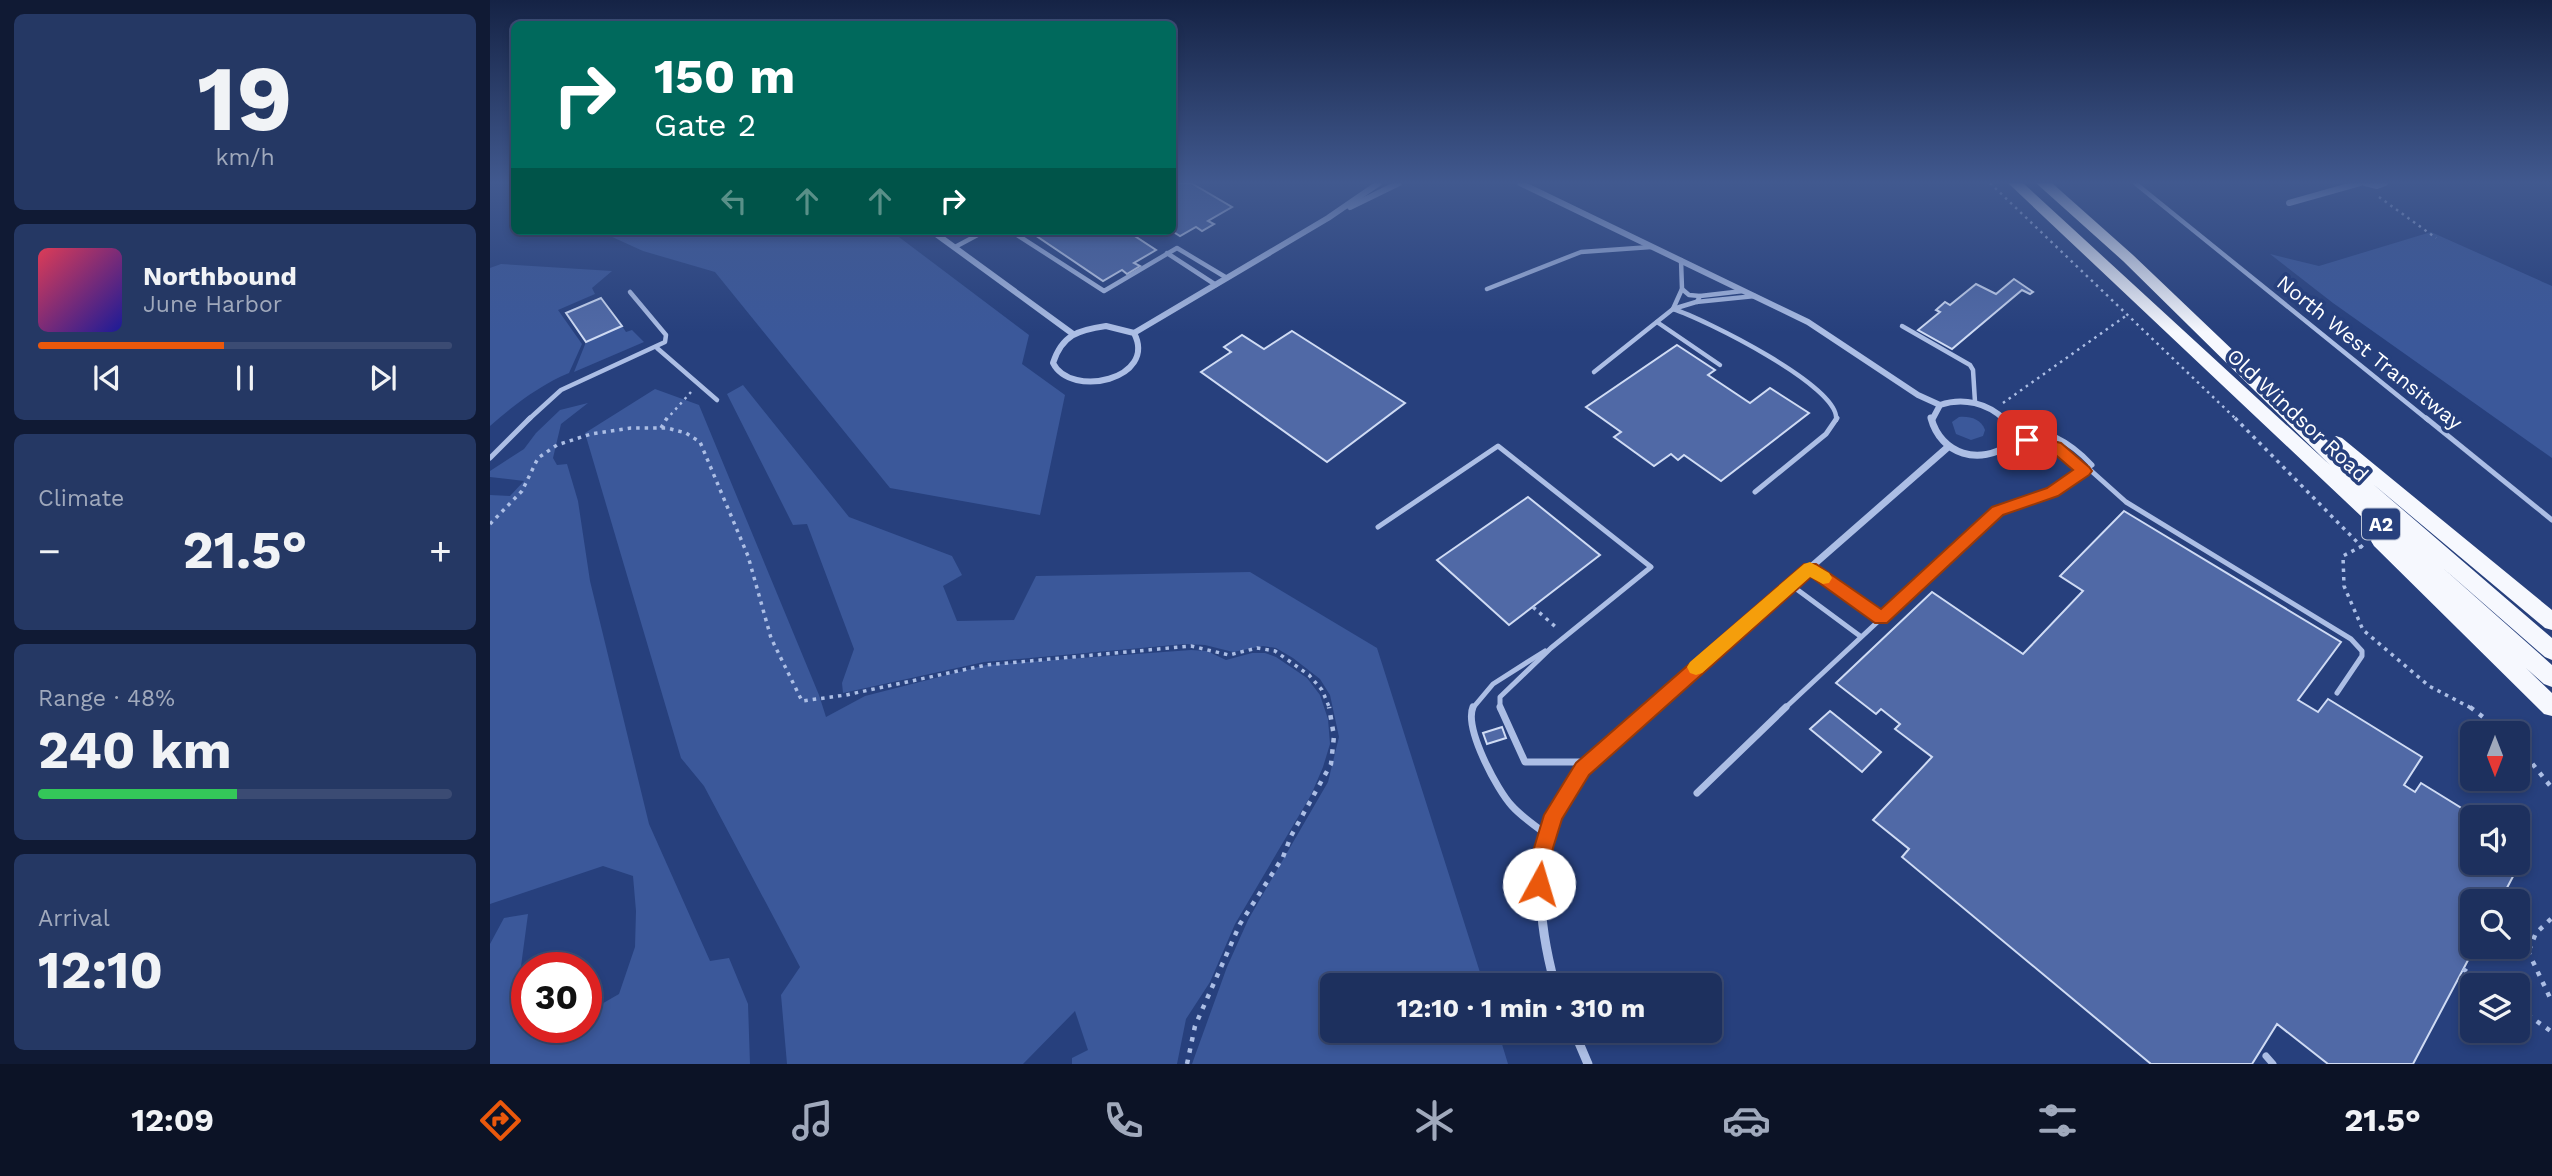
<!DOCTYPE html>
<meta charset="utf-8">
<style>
:root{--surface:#1d305e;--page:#253864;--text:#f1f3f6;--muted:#a0a9bc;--line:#3b4b73;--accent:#ea580c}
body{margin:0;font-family:"Work Sans",sans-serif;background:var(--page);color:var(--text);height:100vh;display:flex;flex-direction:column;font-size:26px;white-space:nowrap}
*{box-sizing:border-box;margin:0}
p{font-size:23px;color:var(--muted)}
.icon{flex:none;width:38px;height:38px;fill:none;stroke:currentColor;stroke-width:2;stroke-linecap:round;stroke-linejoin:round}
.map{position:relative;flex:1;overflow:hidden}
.sheet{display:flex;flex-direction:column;gap:14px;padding:14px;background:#101a34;width:490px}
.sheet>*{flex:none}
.guide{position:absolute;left:21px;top:21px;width:665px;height:214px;border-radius:10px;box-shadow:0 4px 10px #0003,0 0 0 2px var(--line);background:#00695c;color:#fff;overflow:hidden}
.needle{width:46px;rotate:180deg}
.buttons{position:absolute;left:1970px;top:721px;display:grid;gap:14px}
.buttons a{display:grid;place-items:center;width:70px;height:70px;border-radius:10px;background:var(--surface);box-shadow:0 4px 10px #0003,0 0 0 2px var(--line);font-size:35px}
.speed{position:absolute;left:21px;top:952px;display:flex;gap:14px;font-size:35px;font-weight:700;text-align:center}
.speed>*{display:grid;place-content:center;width:91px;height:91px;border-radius:50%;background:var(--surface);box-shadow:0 4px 10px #0003,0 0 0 2px var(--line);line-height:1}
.speed .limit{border:10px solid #d22;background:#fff;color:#111}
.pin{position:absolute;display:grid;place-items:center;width:60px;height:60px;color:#fff;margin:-30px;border-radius:14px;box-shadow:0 4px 10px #0006}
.me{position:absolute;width:77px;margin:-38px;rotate:6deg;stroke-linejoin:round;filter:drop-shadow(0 0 5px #0008)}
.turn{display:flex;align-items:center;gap:24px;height:147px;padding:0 28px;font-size:32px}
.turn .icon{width:91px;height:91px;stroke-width:2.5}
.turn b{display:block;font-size:49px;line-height:60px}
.lanes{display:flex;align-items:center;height:66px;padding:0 28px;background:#0003;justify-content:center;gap:35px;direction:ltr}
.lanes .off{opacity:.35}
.big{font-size:52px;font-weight:700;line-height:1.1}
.sheet .card{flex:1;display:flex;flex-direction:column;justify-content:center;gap:10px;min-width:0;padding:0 24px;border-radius:10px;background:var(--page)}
.sheet .dial{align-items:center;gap:0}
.dial b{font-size:91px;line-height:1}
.song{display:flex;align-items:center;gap:21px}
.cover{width:84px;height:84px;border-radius:10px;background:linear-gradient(135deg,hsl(350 70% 55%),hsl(240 70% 35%))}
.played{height:7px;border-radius:4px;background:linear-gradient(90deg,var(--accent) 45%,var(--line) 45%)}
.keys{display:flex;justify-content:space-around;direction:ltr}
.heat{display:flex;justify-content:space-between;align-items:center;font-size:38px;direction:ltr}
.charge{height:10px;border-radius:5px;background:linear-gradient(90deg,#34c759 48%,var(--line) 0)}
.trip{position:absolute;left:830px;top:973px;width:402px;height:70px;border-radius:10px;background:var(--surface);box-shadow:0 4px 10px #0003,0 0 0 2px var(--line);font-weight:700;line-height:70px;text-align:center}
.tab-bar{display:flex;height:112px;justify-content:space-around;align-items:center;background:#0c1326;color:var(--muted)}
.tab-bar .icon{width:49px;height:49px}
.tab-bar .current{color:var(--accent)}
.tab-bar b{font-size:32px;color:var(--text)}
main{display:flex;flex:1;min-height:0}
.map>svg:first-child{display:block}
.green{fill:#3b589a}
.building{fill:#5069a6;stroke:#cfdbf4;stroke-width:2}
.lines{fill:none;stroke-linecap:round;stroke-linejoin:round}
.path-far2{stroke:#acbee5;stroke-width:2.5;stroke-dasharray:2.5 4.5;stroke-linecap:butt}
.path-far1{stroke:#acbee5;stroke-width:3.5;stroke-dasharray:3.5 5;stroke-linecap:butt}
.path{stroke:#acbee5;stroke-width:4.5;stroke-dasharray:4.5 7;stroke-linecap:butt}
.service-far2{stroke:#acbee5;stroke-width:4.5}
.service-far1{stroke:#acbee5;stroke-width:5}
.service{stroke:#acbee5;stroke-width:7}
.minor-far2{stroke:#acbee5;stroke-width:6}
.minor-far1{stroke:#acbee5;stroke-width:7}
.minor{stroke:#acbee5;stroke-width:9}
.trunk{fill:#f6f8fe;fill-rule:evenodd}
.route{fill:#ea580c;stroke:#983908;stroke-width:2}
.slow{fill:#f59e0b}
.labels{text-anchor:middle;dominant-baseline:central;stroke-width:7;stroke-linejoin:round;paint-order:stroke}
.shield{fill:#27407d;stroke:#bec6d8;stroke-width:2}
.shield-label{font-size:19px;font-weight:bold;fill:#fff}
.street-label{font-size:21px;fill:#fff;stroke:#27407d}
</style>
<main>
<section class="sheet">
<div class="card dial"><b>19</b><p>km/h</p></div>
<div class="card">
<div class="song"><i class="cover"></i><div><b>Northbound</b><p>June Harbor</p></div></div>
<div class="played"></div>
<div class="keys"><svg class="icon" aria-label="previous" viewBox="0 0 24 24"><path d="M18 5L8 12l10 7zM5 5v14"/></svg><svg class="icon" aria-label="pause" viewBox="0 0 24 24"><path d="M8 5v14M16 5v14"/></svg><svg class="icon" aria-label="next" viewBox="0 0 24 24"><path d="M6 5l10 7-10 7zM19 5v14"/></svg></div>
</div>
<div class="card"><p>Climate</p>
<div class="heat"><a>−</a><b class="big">21.5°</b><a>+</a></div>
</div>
<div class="card"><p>Range · 48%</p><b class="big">240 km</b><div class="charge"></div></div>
<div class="card"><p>Arrival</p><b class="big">12:10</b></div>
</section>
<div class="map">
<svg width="2062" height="1064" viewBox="0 0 2062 1064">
<rect width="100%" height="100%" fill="#27407d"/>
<g class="green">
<polygon points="109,231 401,231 539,335 532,364 575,395 550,515 400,488 225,272 153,251"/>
<polygon points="1941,232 2062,286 2062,458 1843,303 1780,254 1829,266"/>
<path d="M 11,264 L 122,271 L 102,288 L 105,294 L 68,310 L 92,344 L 79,373 C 50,385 24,405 0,426 L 0,268 Z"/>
<polygon points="132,326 136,332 142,330 154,342 84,372 96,342"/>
<polygon points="253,385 359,517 462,556 472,575 453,586 467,621 524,620 546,576 760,572 887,648 994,985 842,985 842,1031 1008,1031 1018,1064 702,1064 737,967 758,920 838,782 849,737 840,695 830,679 803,658 786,648 773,646 743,652 715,645 695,644 494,662 353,693 352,683 364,649 317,524 303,525 237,394"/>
<polygon points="165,389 209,405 329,695 336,717 375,696 496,665 701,650 717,651 736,660 762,653 775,653 786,657 817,678 830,695 838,719 840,744 833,767 821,795 745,924 720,982 696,1019 687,1064 582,1064 582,1058 598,1050 585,1011 533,1064 297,1064 291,995 310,967 214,786 191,758 95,433"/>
<polygon points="98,403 71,424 63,458 67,465 77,464 88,501 100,581 159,824 220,961 239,958 258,1004 260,1064 0,1064 0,944 14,918 38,914 27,996 37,1002 37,1027 96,1027 96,1013 129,994 145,947 146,911 143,876 113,866 0,904 0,495 20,496 34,481 0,477 0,471 34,449 46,433 70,410"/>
<path d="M 1469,417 C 1480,416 1491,419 1495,430 L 1493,436 L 1481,440 L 1466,434 L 1462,422 Z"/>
</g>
<g class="building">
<polygon points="682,183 701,183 742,207 718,221 724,224 712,231 706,227 690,236 682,231"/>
<polygon points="539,231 637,231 666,250 644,263 650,266 637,274 632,270 613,281"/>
<polygon points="1524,279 1543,292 1540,294 1532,290 1462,349 1428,330 1450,312 1446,310 1455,302 1460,305 1486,284 1506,294"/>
<polygon points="111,298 132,326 96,342 76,313"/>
<polygon points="802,331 915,403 837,462 711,372 741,352 734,347 752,335 774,349"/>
<polygon points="1187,345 1225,370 1218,375 1260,403 1280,388 1319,413 1231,481 1194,455 1188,460 1181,454 1164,466 1124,437 1131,432 1096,407"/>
<polygon points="1038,497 1110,555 1019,625 947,560"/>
<polygon points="1634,511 1851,642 1808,700 1828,712 1838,699 1932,757 1914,785 1925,792 1931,783 1986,817 1983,817 1983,863 2028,863 2028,844 2037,850 2010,901 1983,901 1983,947 1985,947 1923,1064 1838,1064 1787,1024 1762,1064 1661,1064 1412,857 1419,849 1383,820 1442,757 1405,729 1410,724 1391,709 1386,714 1346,683 1442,592 1533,654 1593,591 1570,576"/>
<polygon points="1340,711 1391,752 1372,772 1320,729"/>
<polygon points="1012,727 1016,738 997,744 993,733"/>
</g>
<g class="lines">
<g class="path-far2">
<polyline points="1500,183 1747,420"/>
<polyline points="1889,197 1946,238"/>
<polyline points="1513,403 1637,315"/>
<polyline points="176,420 201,392"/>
</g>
<g class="path-far1">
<polyline points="1745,418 1874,549"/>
<polyline points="171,428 177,418"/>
<polyline points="0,524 32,491 48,458 67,445 101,434 141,428 177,428 196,433 210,442 258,556 281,638 312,701 356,695 496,665 701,646 739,655 767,648 785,651 819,675 832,690 840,709"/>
<polyline points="1872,546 1853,556 1854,586 1873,630 1939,686 1983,709"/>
<polyline points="1043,607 1068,629"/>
</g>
<g class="path">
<polyline points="1980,707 2014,733"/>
<polyline points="2028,746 2062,788"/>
<polyline points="2028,930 2062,1002"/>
<polyline points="2039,950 2046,933 2062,918"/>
<polyline points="1973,969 1996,985"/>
<polyline points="2028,1008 2062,1032"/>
<polyline points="697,1064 705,1026 750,924 793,857 801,836 841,764 844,736 839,707"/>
</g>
<g class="service-far2">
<polyline points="1645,183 1938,420"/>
<polyline points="521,231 614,291 687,248 737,278"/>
<polyline points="465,247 495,231"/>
<polyline points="677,253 726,285"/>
<polyline points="997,289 1091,252 1161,247"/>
<polyline points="1192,289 1199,295 1210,296"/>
<polyline points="1207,302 1210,296 1253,291"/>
<path d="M 1183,309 C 1212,318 1352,387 1346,420"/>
<polyline points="1183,309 1192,289 1191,260"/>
<polyline points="1167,322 1230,365"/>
<polyline points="1412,326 1480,365 1483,370 1485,402"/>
<polyline points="167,348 227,400"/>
<polyline points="1104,372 1183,309 1206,302 1265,296"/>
<polyline points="38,420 71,390 175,342 176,335 140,292"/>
</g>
<g class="service-far1">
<polyline points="1936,418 2062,520"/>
<polyline points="1521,438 1566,447 1594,471"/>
<polyline points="0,458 40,418"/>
<polyline points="1598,468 1636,502 1861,639 1872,651 1872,656 1847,693"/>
<polyline points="1265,492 1336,434 1347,418"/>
<polyline points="888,527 1008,446 1161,567 1061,648 1010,697 1010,709"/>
<polyline points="1320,568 1391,618"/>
<polyline points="1301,585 1370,636"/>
<polyline points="982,709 1003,684 1055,651"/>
<path d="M 1294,709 L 1497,520 L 1513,508 L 1563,492 L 1602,465 C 1579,440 1554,428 1520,426"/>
</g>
<g class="service">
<path d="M 983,707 C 974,728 1007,790 1022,806 C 1032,817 1044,825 1056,834"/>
<polyline points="1010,707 1035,762 1099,762"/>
<polyline points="1207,793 1296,707"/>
<polyline points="1776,1056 1783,1064"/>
</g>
<g class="minor-far2">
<polyline points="1030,183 1318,322 1428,395 1450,405"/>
<polyline points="1875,183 1887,186 1895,183"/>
<polyline points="1799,203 1870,183"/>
<polyline points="860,207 909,183"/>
<polyline points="442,231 583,334"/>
<path d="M 616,326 L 644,333 C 668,379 581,399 563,363 C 572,335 588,330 616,326 Z"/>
<polyline points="644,333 838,218 889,183"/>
<path d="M 1442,420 L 1450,405 C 1473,397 1498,403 1515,420"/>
</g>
<g class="minor-far1">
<path d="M 1441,418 C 1451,455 1490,466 1520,444 L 1520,426 L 1513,418"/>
<polyline points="1159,709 1458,447"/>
</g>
<g class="minor">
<path d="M 1065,985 C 1042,900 1041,826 1104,757 C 1120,739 1142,724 1161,707"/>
<polyline points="1084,1031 1098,1064"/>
</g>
<polygon class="trunk" points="1518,183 1533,183 1840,465 1633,261 1546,183 1562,183 1643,255 1838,441 1846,436 1852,438 2062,610 2062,630 2055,628 1883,484 2062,638 2062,660 2055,657 1953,568 2062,665 2062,687 2054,684 2036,668 2062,693 2062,716 2054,714 1884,546 1881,541 1884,536 1890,534"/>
</g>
<linearGradient id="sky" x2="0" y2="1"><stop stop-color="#152345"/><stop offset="0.55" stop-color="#41598f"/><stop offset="1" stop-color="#41598f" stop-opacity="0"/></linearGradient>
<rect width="2062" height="332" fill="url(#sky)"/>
<polygon class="route" points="1537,435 1571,443 1599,467 1602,471 1599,475 1568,496 1513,515 1397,623 1385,623 1321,577 1099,775 1072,819 1063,848 1056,891 1049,894 1042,891 1039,884 1044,848 1054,815 1086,763 1314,564 1326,564 1391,609 1502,507 1557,488 1583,470 1561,451 1532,444 1529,440"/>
<polygon class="slow" points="1320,562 1339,573 1342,578 1339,583 1333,584 1320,577 1212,673 1206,675 1200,673 1197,667 1200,662 1314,564"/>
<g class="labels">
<rect class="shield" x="1872" y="508.5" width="38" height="31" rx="5"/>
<g class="shield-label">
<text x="1891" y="524">A2</text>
</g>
<g class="street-label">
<text transform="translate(1880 352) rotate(39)">North West Transitway</text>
<text transform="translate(1808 415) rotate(43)">Old Windsor Road</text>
</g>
</g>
</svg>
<div class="buttons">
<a><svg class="needle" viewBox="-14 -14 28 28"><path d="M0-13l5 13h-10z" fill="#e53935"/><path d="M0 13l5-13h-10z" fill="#a0a9bc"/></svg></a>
<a><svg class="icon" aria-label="sound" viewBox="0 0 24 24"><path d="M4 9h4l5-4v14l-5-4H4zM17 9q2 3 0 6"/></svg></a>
<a><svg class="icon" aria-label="search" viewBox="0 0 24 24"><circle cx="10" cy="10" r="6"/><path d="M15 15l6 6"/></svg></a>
<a><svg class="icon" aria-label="layers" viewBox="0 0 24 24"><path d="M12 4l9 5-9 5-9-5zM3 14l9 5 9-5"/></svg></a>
</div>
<div class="speed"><div class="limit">30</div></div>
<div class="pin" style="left:1537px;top:440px;background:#d93025"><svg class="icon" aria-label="arrive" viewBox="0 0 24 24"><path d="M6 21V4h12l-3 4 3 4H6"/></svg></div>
<svg class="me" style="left:1049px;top:884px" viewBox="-20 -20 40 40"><circle r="19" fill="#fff"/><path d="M0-13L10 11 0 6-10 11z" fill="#ea580c"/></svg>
<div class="trip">12:10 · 1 min · 310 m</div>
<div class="guide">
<div class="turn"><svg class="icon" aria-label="right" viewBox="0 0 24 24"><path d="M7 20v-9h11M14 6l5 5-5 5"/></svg><div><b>150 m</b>Gate 2</div></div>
<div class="lanes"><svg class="icon off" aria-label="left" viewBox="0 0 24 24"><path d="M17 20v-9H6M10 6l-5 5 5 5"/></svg><svg class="icon off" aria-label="ahead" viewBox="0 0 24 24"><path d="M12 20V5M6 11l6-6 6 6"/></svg><svg class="icon off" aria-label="ahead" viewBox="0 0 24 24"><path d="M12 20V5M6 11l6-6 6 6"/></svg><svg class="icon" aria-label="right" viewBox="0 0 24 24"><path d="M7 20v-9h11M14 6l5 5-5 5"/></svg></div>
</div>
</div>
</main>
<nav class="tab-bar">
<b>12:09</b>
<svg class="icon current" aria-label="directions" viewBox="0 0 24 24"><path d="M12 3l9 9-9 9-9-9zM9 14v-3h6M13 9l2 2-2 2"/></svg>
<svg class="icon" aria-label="music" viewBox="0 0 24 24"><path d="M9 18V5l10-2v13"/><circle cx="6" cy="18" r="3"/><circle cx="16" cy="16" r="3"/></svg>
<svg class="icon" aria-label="phone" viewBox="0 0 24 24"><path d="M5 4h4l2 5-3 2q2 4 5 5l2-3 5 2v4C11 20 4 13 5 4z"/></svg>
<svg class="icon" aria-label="climate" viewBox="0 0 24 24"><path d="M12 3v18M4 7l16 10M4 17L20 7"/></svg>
<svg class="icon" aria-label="car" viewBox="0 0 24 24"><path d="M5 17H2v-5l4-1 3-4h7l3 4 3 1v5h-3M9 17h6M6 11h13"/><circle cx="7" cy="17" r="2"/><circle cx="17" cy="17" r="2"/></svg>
<svg class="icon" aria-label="filters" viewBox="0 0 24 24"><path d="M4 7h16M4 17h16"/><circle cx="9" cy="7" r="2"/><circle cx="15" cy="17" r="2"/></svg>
<b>21.5°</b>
</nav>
